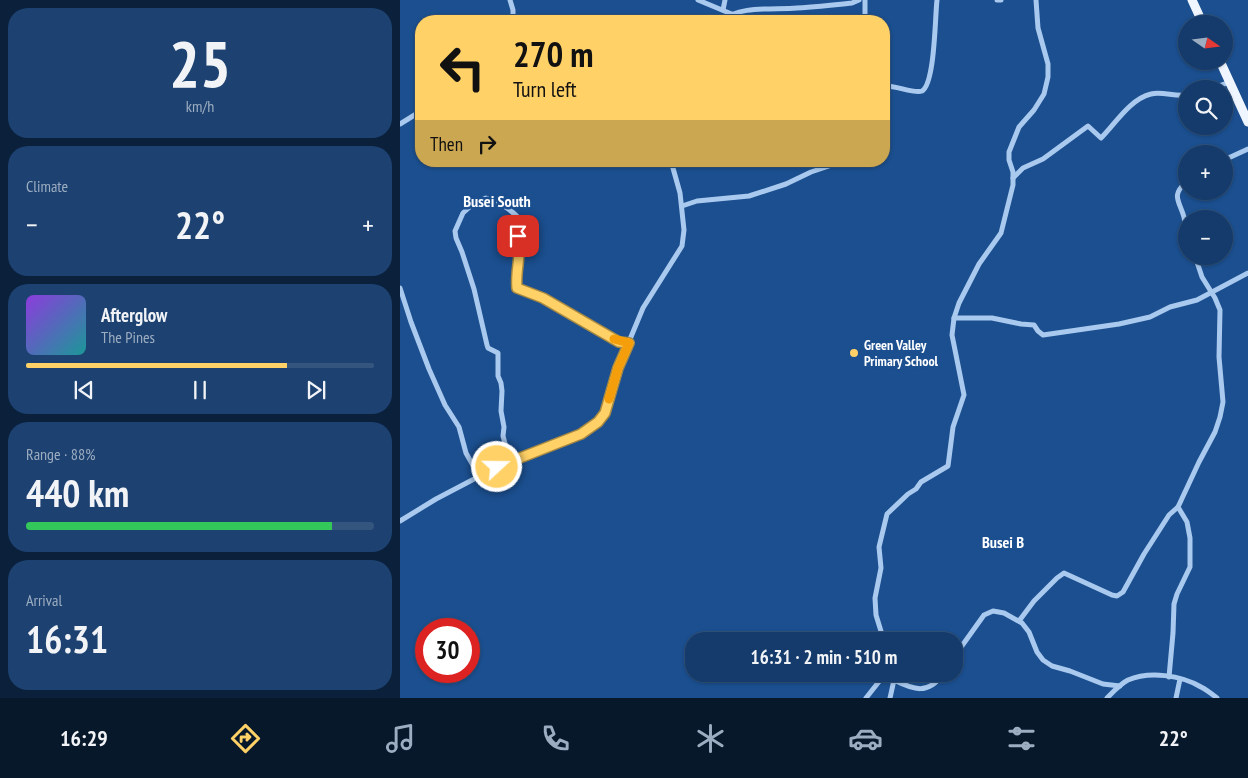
<!DOCTYPE html>
<meta charset="utf-8">
<style>
:root{--surface:#143b6b;--page:#1d4271;--text:#f1f3f6;--muted:#9dadc1;--line:#33557e;--accent:#ffd166}
body{margin:0;font-family:"PT Sans Narrow",sans-serif;background:var(--page);color:var(--text);height:100vh;display:flex;flex-direction:column;font-size:19px;white-space:nowrap}
*{box-sizing:border-box;margin:0}
p{font-size:16px;color:var(--muted)}
.icon{flex:none;width:28px;height:28px;fill:none;stroke:currentColor;stroke-width:2;stroke-linecap:round;stroke-linejoin:round}
.map{position:relative;flex:1;overflow:hidden}
.sheet{display:flex;flex-direction:column;gap:8px;padding:8px;background:#0b203b;width:400px}
.sheet>*{flex:none}
.guide{position:absolute;left:15px;top:15px;width:475px;height:152px;border-radius:20px;box-shadow:0 1px 4px #0004,0 0 0 1px var(--line);background:#ffd166;color:#111;overflow:hidden}
.needle{width:32px;rotate:104deg}
.fabs{position:absolute;left:778px;top:15px;display:grid;gap:10px}
.fabs a{display:grid;place-items:center;width:55px;height:55px;border-radius:50%;background:var(--surface);box-shadow:0 1px 4px #0004,0 0 0 1px var(--line);font-size:25px}
.speed{position:absolute;left:15px;top:618px;display:flex;gap:10px;font-size:25px;font-weight:700;text-align:center}
.speed>*{display:grid;place-content:center;width:65px;height:65px;border-radius:50%;background:var(--surface);box-shadow:0 1px 4px #0004,0 0 0 1px var(--line);line-height:1}
.speed .limit{border:8px solid #d22;background:#fff;color:#111}
.pin{position:absolute;display:grid;place-items:center;width:42px;height:42px;color:#fff;margin:-21px;border-radius:10px;box-shadow:0 2px 8px #0006}
.me{position:absolute;width:55px;margin:-28px;rotate:69deg;stroke-linejoin:round;filter:drop-shadow(0 0 4px #0008)}
.turn{display:flex;align-items:center;gap:18px;height:105px;padding:0 15px;font-size:22px}
.turn .icon{width:65px;height:65px;stroke-width:2.5}
.turn b{display:block;font-size:35px;line-height:42px}
.then{display:flex;align-items:center;height:48px;padding:0 15px;background:#0003;gap:10px;font-size:19px}
.big{font-size:38px;font-weight:700;line-height:1.1}
.sheet .widget{flex:1;display:flex;flex-direction:column;justify-content:center;gap:8px;min-width:0;padding:0 18px;border-radius:20px;background:var(--page)}
.sheet .dial{align-items:center;gap:0}
.dial b{font-size:65px;line-height:1}
.song{display:flex;align-items:center;gap:15px}
.cover{width:60px;height:60px;border-radius:8px;background:linear-gradient(135deg,hsl(270 70% 55%),hsl(180 70% 35%))}
.played{height:5px;border-radius:2px;background:linear-gradient(90deg,var(--accent) 75%,var(--line) 75%)}
.keys{display:flex;justify-content:space-around;direction:ltr}
.heat{display:flex;justify-content:space-between;align-items:center;font-size:28px;direction:ltr}
.charge{height:8px;border-radius:4px;background:linear-gradient(90deg,#34c759 88%,var(--line) 0)}
.trip{position:absolute;left:285px;top:632px;width:278px;height:50px;border-radius:20px;background:var(--surface);box-shadow:0 1px 4px #0004,0 0 0 1px var(--line);font-weight:700;line-height:50px;text-align:center}
.menu{display:flex;height:80px;justify-content:space-around;align-items:center;background:#08182b;color:var(--muted)}
.menu .icon{width:35px;height:35px}
.menu .current{color:var(--accent)}
.menu b{font-size:22px;color:var(--text)}
main{display:flex;flex:1;min-height:0}
.map>svg:first-child{display:block}
.lines{fill:none;stroke-linecap:round;stroke-linejoin:round}
.street{stroke:#a9c9ee;stroke-width:5}
.primary{stroke:#f0f6ff;stroke-width:9}
.route-casing{stroke:#a68842;stroke-width:12}
.route{stroke:#ffd166;stroke-width:9}
.slow{stroke:#f59e0b;stroke-width:9}
.poi-dot{fill:#ffd166;stroke:#1b4f8f;stroke-width:2}
.labels{text-anchor:middle;dominant-baseline:central;stroke-width:5;stroke-linejoin:round;paint-order:stroke}
.poi-label{font-size:14px;font-weight:bold;fill:#fff;stroke:#1b4f8f;text-anchor:start}
.quarter-label{font-size:16px;font-weight:bold;fill:#fff;stroke:#1b4f8f}
</style>
<main>
<section class="sheet">
<div class="widget dial"><b>25</b><p>km/h</p></div>
<div class="widget"><p>Climate</p>
<div class="heat"><a>−</a><b class="big">22°</b><a>+</a></div>
</div>
<div class="widget">
<div class="song"><i class="cover"></i><div><b>Afterglow</b><p>The Pines</p></div></div>
<div class="played"></div>
<div class="keys"><svg class="icon" aria-label="previous" viewBox="0 0 24 24"><path d="M18 5L8 12l10 7zM5 5v14"/></svg><svg class="icon" aria-label="pause" viewBox="0 0 24 24"><path d="M8 5v14M16 5v14"/></svg><svg class="icon" aria-label="next" viewBox="0 0 24 24"><path d="M6 5l10 7-10 7zM19 5v14"/></svg></div>
</div>
<div class="widget"><p>Range · 88%</p><b class="big">440 km</b><div class="charge"></div></div>
<div class="widget"><p>Arrival</p><b class="big">16:31</b></div>
</section>
<div class="map">
<svg width="848" height="698" viewBox="0 0 848 698">
<rect width="100%" height="100%" fill="#1b4f8f"/>
<g class="lines">
<g class="street">
<polyline points="110,0 113,10 113,21"/>
<polyline points="298,0 334,15"/>
<polyline points="597,0 601,0"/>
<polyline points="323,10 325,0"/>
<path d="M 321,21 C 340,5 373,10 397,8 C 415,7 434,5 452,3 L 459,0"/>
<polyline points="465,21 465,0"/>
<path d="M 484,86 C 495,85 514,94 522,91 C 535,84 535,16 537,0"/>
<polyline points="810,89 830,82"/>
<polyline points="0,124 21,111"/>
<polyline points="824,160 848,149"/>
<path d="M 613,178 L 623,168 L 643,159 L 688,126 L 701,138 C 715,124 730,99 751,94 C 762,91 775,97 786,95"/>
<path d="M 786,182 C 771,196 779,200 784,217 C 785,222 785,228 786,233"/>
<polyline points="282,206 297,201 349,196 386,184 411,172 444,161"/>
<polyline points="0,288 11,322 29,369 45,405 59,427 66,453 79,476"/>
<polyline points="554,318 592,318 621,324 634,325 638,331 643,335 719,324 750,317 770,307 797,300 848,273"/>
<path d="M 110,462 L 103,436 L 104,427 L 101,411 L 102,391 L 101,383 L 98,376 L 98,353 L 88,348 L 87,345 L 74,289 L 62,252 L 56,238 L 55,231 L 63,213 L 73,204 L 86,198 C 100,203 112,209 121,221 L 118,237 L 120,252 L 117,265 L 117,289 L 143,298 L 219,342 L 229,343"/>
<polyline points="0,521 36,499 97,467 181,434 198,422 205,413 218,368 243,308 282,246 284,230 280,193 271,161"/>
<polyline points="619,621 634,601 657,578 664,573 712,595 717,596 723,592 744,554 769,515 778,507 799,462 815,432 820,417 823,402 819,357 820,310 815,298 802,277 795,256"/>
<polyline points="484,641 476,615 475,598 481,568 479,547 487,514 508,494 516,489 521,482 548,466 553,427 564,395 552,335 554,318 559,303 579,264 601,233 613,185 613,172 609,160 609,152 619,127 634,110 644,94 648,77 648,64 638,28 636,0"/>
<polyline points="554,657 584,615 593,611 604,613 622,623 629,632 637,652 643,660 652,666 670,671 703,684 720,686"/>
<polyline points="769,677 773,633 774,604 777,594 790,567 790,538 787,522 778,507"/>
<path d="M 494,680 C 514,690 528,695 543,674"/>
<polyline points="466,698 485,674"/>
<polyline points="490,698 494,680 492,674"/>
<path d="M 707,698 C 713,692 720,684 728,680 C 749,671 781,675 801,687 C 807,690 812,694 817,698"/>
<polyline points="776,698 780,679"/>
</g>
<g class="primary">
<polyline points="792,0 803,24"/>
<polyline points="820,61 848,122"/>
</g>
</g>
<g class="lines">
<defs>
<path id="route" d="M 97,467 L 181,434 L 198,422 L 205,413 L 218,368 L 229,343 L 219,342 L 212,338 L 143,298 L 117,288 C 115,271 122,254 118,236"/>
</defs>
<use href="#route" class="route-casing"/>
<use href="#route" class="route"/>
<polyline class="slow" points="209,399 218,368 229,343 214,339"/>
</g>
<circle class="poi-dot" cx="454" cy="353" r="5"/>
<g class="labels">
<g class="poi-label">
<text x="464" y="345">Green Valley<tspan x="464" dy="16">Primary School</tspan></text>
</g>
<g class="quarter-label">
<text x="97" y="201">Busei South</text>
<text x="603" y="542">Busei B</text>
</g>
</g>
</svg>
<div class="fabs">
<a><svg class="needle" viewBox="-14 -14 28 28"><path d="M0-13l5 13h-10z" fill="#e53935"/><path d="M0 13l5-13h-10z" fill="#9dadc1"/></svg></a>
<a><svg class="icon" aria-label="search" viewBox="0 0 24 24"><circle cx="10" cy="10" r="6"/><path d="M15 15l6 6"/></svg></a>
<a>+</a>
<a>−</a>
</div>
<div class="speed"><div class="limit">30</div></div>
<div class="pin" style="left:118px;top:236px;background:#d93025"><svg class="icon" aria-label="arrive" viewBox="0 0 24 24"><path d="M6 21V4h12l-3 4 3 4H6"/></svg></div>
<svg class="me" style="left:97px;top:467px" viewBox="-20 -20 40 40"><circle r="17" fill="#ffd166" stroke="#fff" stroke-width="3"/><path d="M0-11L8 9 0 5-8 9z" fill="#fff"/></svg>
<div class="trip">16:31 · 2 min · 510 m</div>
<div class="guide">
<div class="turn"><svg class="icon" aria-label="left" viewBox="0 0 24 24"><path d="M17 20v-9H6M10 6l-5 5 5 5"/></svg><div><b>270 m</b>Turn left</div></div>
<div class="then">Then<svg class="icon" aria-label="right" viewBox="0 0 24 24"><path d="M7 20v-9h11M14 6l5 5-5 5"/></svg></div>
</div>
</div>
</main>
<nav class="menu">
<b>16:29</b>
<svg class="icon current" aria-label="directions" viewBox="0 0 24 24"><path d="M12 3l9 9-9 9-9-9zM9 14v-3h6M13 9l2 2-2 2"/></svg>
<svg class="icon" aria-label="music" viewBox="0 0 24 24"><path d="M9 18V5l10-2v13"/><circle cx="6" cy="18" r="3"/><circle cx="16" cy="16" r="3"/></svg>
<svg class="icon" aria-label="phone" viewBox="0 0 24 24"><path d="M5 4h4l2 5-3 2q2 4 5 5l2-3 5 2v4C11 20 4 13 5 4z"/></svg>
<svg class="icon" aria-label="climate" viewBox="0 0 24 24"><path d="M12 3v18M4 7l16 10M4 17L20 7"/></svg>
<svg class="icon" aria-label="car" viewBox="0 0 24 24"><path d="M5 17H2v-5l4-1 3-4h7l3 4 3 1v5h-3M9 17h6M6 11h13"/><circle cx="7" cy="17" r="2"/><circle cx="17" cy="17" r="2"/></svg>
<svg class="icon" aria-label="filters" viewBox="0 0 24 24"><path d="M4 7h16M4 17h16"/><circle cx="9" cy="7" r="2"/><circle cx="15" cy="17" r="2"/></svg>
<b>22°</b>
</nav>
